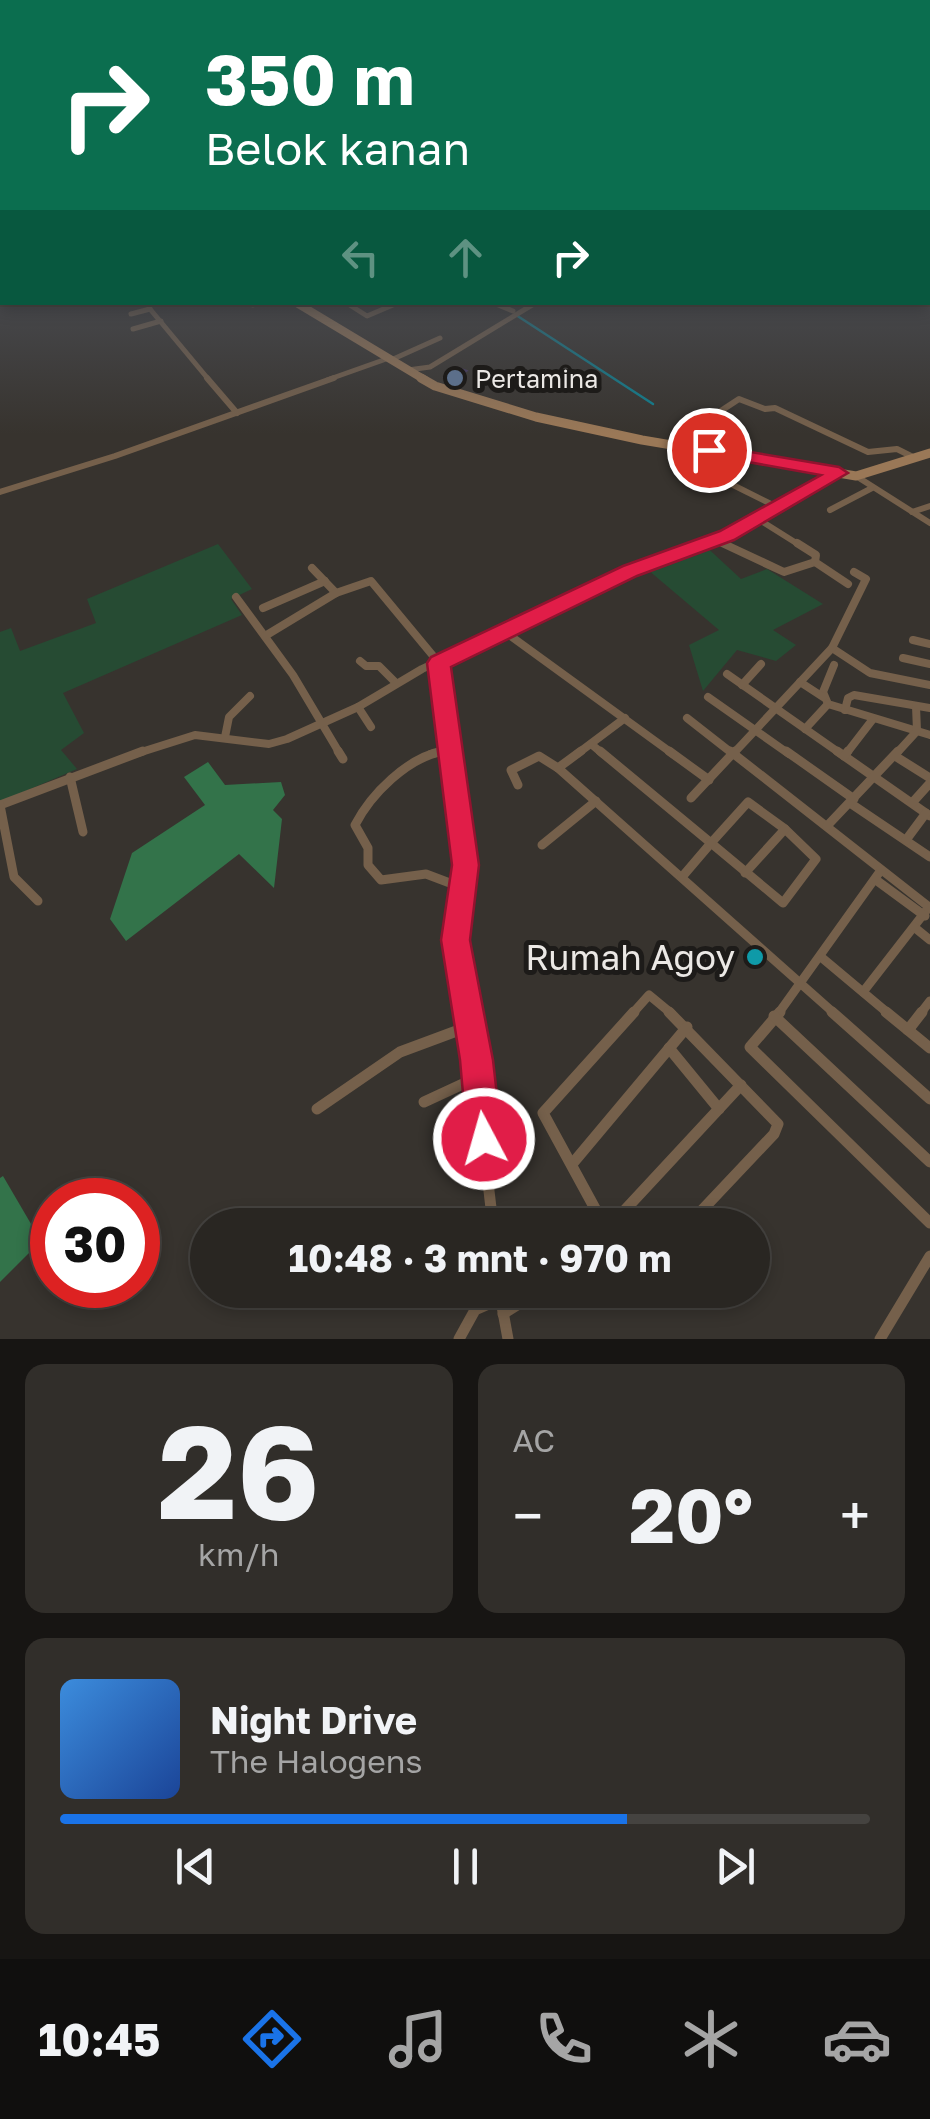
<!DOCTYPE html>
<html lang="id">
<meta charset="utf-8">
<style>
:root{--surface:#292622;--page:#312e2a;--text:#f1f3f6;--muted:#a5a5a5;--line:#454340;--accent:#1a73e8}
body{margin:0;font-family:"Golos Text",sans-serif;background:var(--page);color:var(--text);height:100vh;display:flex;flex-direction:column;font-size:38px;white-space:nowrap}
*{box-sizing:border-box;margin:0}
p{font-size:32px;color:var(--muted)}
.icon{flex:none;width:55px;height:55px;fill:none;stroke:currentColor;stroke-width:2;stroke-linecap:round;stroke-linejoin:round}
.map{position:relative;height:1339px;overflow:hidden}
.sheet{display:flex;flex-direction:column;gap:25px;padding:25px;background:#171513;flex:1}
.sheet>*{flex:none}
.top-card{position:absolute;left:0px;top:0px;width:930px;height:305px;box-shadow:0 5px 15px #0003,0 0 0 2px var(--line);background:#0b6e4f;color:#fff;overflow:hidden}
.speed{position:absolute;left:30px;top:1178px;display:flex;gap:20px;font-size:50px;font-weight:700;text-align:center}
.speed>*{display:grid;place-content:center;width:130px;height:130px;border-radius:50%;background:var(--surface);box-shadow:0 5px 15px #0003,0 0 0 2px var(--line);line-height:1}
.speed .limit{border:15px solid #d22;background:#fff;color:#111}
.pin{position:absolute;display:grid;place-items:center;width:85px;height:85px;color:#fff;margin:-42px;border:5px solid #fff;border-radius:50%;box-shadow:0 2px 10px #0007}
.me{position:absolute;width:110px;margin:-55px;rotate:354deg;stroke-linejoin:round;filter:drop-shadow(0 0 8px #0008)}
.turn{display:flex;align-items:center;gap:35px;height:210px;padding:0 40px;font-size:45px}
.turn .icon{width:130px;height:130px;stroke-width:2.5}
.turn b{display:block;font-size:70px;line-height:85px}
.lanes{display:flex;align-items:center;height:95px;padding:0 40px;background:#0003;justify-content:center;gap:50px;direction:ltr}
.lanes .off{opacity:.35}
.big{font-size:75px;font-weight:700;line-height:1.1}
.sheet .widget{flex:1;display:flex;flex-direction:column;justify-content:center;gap:15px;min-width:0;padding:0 35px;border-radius:20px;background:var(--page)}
.sheet .dial{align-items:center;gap:0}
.dial b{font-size:130px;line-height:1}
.song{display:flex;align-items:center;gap:30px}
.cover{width:120px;height:120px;border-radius:15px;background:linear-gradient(135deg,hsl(210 70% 55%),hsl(220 70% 35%))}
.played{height:10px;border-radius:5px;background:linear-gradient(90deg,var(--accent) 70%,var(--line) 70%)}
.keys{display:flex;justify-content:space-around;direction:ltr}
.heat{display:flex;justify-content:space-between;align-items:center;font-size:55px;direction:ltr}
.sheet .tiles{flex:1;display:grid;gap:25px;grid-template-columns:1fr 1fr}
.widget:last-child{grid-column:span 2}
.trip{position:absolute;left:190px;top:1208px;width:580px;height:100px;border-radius:50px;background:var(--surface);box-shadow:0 5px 15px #0003,0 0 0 2px var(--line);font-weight:700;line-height:100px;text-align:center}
.tab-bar{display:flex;height:160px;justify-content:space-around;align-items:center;background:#100f0e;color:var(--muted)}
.tab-bar .icon{width:70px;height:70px}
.tab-bar .active{color:var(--accent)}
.tab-bar b{font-size:45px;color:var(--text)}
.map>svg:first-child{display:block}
.green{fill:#264b33}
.forest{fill:#33734a}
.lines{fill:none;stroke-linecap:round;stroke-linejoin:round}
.stream{stroke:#0e7f8f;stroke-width:2.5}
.building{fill:#62508a;stroke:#453861;stroke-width:2.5}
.minor-far4{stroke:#75604b;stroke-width:5}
.minor-far3{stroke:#75604b;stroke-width:6}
.minor-far2{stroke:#75604b;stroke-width:8}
.minor-far1{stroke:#75604b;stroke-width:9}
.minor{stroke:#75604b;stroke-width:11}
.secondary-far1{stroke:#9a7857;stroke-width:8}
.secondary{stroke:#9a7857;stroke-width:9}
.route{fill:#e11d48;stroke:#92132f;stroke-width:2.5}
.service-dot{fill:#5c6f8a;stroke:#1d1b19;stroke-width:4}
.culture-dot{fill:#0f9aa8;stroke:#1d1b19;stroke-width:4}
.labels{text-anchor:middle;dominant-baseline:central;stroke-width:10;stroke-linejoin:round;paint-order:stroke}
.far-poi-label{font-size:25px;fill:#ebe8e5;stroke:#1d1b19;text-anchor:start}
.near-poi-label{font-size:35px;fill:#ebe8e5;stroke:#1d1b19;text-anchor:end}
</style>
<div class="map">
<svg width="930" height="1339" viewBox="0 0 930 1339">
<rect width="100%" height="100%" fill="#37332e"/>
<g class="green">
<polygon points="700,541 741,579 767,569 823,604 773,630 796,645 776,661 737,650 703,691 689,645 719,630 641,564"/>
<polygon points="218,544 252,589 231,599 242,615 63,693 84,733 61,750 77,769 0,802 0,632 11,628 20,651 96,623 87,599"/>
</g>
<g class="forest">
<polygon points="208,762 225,785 281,782 285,795 273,810 282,819 274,888 239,854 126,941 110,919 132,853 205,805 184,777"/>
<polygon points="3,1176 41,1241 0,1282 0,1178"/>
</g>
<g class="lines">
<polyline class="stream" points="516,315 653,404"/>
</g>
<polygon class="building" points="457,368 466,371 454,380 445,377"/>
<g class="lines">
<g class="minor-far4">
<polyline points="345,302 367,316 400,302"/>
<polyline points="491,302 513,311"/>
<polyline points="253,305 260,302"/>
<polyline points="150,309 209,380"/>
<polyline points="131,314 150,309 148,302"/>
<polyline points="133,329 161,321"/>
<polyline points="391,360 440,338"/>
<polyline points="408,370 430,367 537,302"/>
<polyline points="327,380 389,358"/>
</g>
<g class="minor-far3">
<polyline points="207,378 237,413"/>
<polyline points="678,446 688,420 704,422 739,399 765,409 775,408 868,452 897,449 915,458"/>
<polyline points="703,470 779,508"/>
<polyline points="856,476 930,523"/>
<polyline points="0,492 115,456 334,378"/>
<polyline points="830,510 872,488"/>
<polyline points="912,512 930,506"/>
<polyline points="758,519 801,546"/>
<polyline points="715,540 728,546"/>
<polyline points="698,546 727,535 839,473"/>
</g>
<g class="minor-far2">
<polyline points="722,543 784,572 815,562"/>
<polyline points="797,543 816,555 815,562 848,584"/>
<polyline points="312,568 336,593"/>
<polyline points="236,597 293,675 340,754"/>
<polyline points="263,608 325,581"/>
<polyline points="505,632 673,754"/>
<polyline points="265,636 336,593 371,581 439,663 451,754"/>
<polyline points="913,640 930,644"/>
<polyline points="832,648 870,673 930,685"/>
<polyline points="903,658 930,664"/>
<polyline points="360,661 366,666 379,666 396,683"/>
<polyline points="834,665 823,692 828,704 930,735"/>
<polyline points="727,674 841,754"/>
<polyline points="800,682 823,697"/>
<polyline points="742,685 761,664"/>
<polyline points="708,697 789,754"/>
<polyline points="358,707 371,727"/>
<polyline points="845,710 848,698 854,695 930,708"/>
<polyline points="687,718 733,754"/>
<polyline points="805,729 828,704"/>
<polyline points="225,737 229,717 250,696"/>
<polyline points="591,744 603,754"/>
<polyline points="135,754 195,735 269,744 287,739 358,707 422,669 630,571 704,543"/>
<polyline points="431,754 449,750"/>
<polyline points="577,754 625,718"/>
<polyline points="733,754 832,648 866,579 854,572"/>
<polyline points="846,754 873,719"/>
<polyline points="896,754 917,731 916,706"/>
</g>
<g class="minor-far1">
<polyline points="338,751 343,759"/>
<path d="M 443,751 C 407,758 371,794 355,825 L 368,848 L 368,865 L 381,880 L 426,874 L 463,888"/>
<polyline points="450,751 465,865 456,940 468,1014"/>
<polyline points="581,751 558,768 835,1014"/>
<polyline points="600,751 711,843"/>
<polyline points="669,751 709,780"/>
<polyline points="730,751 929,907 863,992"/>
<polyline points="786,751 854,799"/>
<polyline points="837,751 930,816"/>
<polyline points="844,756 848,751"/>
<polyline points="895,756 930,778"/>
<polyline points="70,777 83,832"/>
<polyline points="518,785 511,770 539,756 558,768"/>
<polyline points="691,798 735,751"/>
<polygon points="748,802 785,829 816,859 783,903 711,843"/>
<polyline points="850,803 930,857"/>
<polyline points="912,803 930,783"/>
<polyline points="0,805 143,751"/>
<polyline points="0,805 14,877 38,901"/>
<polyline points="827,826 898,751"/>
<polyline points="906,840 926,813"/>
<polyline points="542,845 596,801"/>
<polyline points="745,873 785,829"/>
<polyline points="682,877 711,843"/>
<polyline points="876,880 925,916"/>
<polyline points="914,927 930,940"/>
<polyline points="821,957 889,1014"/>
<polyline points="632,1014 649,995 672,1014"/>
<polyline points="778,1014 881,870"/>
<polyline points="920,1014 930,1001"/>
</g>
<g class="minor">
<polyline points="468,1012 493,1225"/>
<polyline points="669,1012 778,1124 774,1134 688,1225"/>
<polyline points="780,1012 750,1047 930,1223"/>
<polyline points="832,1012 930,1099"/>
<polyline points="886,1012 930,1048"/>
<polyline points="774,1016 930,1162"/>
<polyline points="908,1030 922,1012"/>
<polyline points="669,1048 719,1109"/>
<polyline points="424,1102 478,1077"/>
<polyline points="317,1109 400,1052 470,1026"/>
<polyline points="573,1163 687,1027"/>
<polyline points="604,1225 543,1113 634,1012"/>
<polyline points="611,1225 741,1085"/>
<polyline points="499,1290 508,1339"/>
<polyline points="503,1314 541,1290"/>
<polyline points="459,1339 475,1310 500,1299"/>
<polyline points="880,1339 930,1256"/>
</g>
<polyline class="secondary-far1" points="295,302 425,380"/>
<polyline class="secondary" points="421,378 435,386 536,417 642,440 856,476 930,453"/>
</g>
<linearGradient id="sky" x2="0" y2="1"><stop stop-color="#1e1c19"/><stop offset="0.57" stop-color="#4d5057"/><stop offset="1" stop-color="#4d5057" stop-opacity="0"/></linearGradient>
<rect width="930" height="434" fill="url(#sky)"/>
<polygon class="route" points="709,445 839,467 848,473 734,540 637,576 451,667 479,865 470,940 493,1060 502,1139 497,1151 484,1156 472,1151 467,1139 460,1060 441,940 452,865 427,663 431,657 623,566 720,531 821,475 703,454 703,447"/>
<circle class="service-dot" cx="455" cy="378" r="10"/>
<circle class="culture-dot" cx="755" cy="957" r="10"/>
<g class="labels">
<g class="far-poi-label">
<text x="475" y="378">Pertamina</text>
</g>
<g class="near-poi-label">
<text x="735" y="957">Rumah Agoy</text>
</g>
</g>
</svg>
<div class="speed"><div class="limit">30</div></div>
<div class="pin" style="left:709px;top:450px;background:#d93025"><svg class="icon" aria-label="arrive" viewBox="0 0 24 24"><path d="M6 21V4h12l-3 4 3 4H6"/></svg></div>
<svg class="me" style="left:484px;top:1139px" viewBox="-20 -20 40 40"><circle r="17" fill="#e11d48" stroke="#fff" stroke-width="3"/><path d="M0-11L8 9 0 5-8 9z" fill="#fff"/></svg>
<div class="trip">10:48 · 3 mnt · 970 m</div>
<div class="top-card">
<div class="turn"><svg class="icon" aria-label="right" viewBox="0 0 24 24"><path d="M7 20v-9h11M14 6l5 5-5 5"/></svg><div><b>350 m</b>Belok kanan</div></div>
<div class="lanes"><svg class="icon off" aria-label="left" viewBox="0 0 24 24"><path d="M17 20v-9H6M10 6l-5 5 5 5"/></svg><svg class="icon off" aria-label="ahead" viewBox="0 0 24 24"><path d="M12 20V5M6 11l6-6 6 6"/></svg><svg class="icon" aria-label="right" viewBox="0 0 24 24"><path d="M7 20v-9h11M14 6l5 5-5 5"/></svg></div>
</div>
</div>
<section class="sheet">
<div class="tiles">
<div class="widget dial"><b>26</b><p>km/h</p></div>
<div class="widget"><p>AC</p>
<div class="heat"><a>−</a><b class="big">20°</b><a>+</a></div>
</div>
<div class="widget">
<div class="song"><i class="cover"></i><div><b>Night Drive</b><p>The Halogens</p></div></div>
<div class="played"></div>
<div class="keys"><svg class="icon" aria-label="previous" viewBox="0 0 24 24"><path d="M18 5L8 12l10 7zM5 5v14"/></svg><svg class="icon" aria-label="pause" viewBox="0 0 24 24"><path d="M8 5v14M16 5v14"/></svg><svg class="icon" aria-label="next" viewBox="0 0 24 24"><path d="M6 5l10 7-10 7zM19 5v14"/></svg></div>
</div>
</div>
</section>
<nav class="tab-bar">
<b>10:45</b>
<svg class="icon active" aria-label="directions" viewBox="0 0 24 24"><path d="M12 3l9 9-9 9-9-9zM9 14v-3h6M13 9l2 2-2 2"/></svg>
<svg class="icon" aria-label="music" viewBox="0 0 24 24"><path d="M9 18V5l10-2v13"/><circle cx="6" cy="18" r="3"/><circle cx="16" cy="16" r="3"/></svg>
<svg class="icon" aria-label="phone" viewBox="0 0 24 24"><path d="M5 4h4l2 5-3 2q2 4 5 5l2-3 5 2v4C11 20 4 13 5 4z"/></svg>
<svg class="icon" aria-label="climate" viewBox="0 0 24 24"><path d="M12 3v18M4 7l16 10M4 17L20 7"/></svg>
<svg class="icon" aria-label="car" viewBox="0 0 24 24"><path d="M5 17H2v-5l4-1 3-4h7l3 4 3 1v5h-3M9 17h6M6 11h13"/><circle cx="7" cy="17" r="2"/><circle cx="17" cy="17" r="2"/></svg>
</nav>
